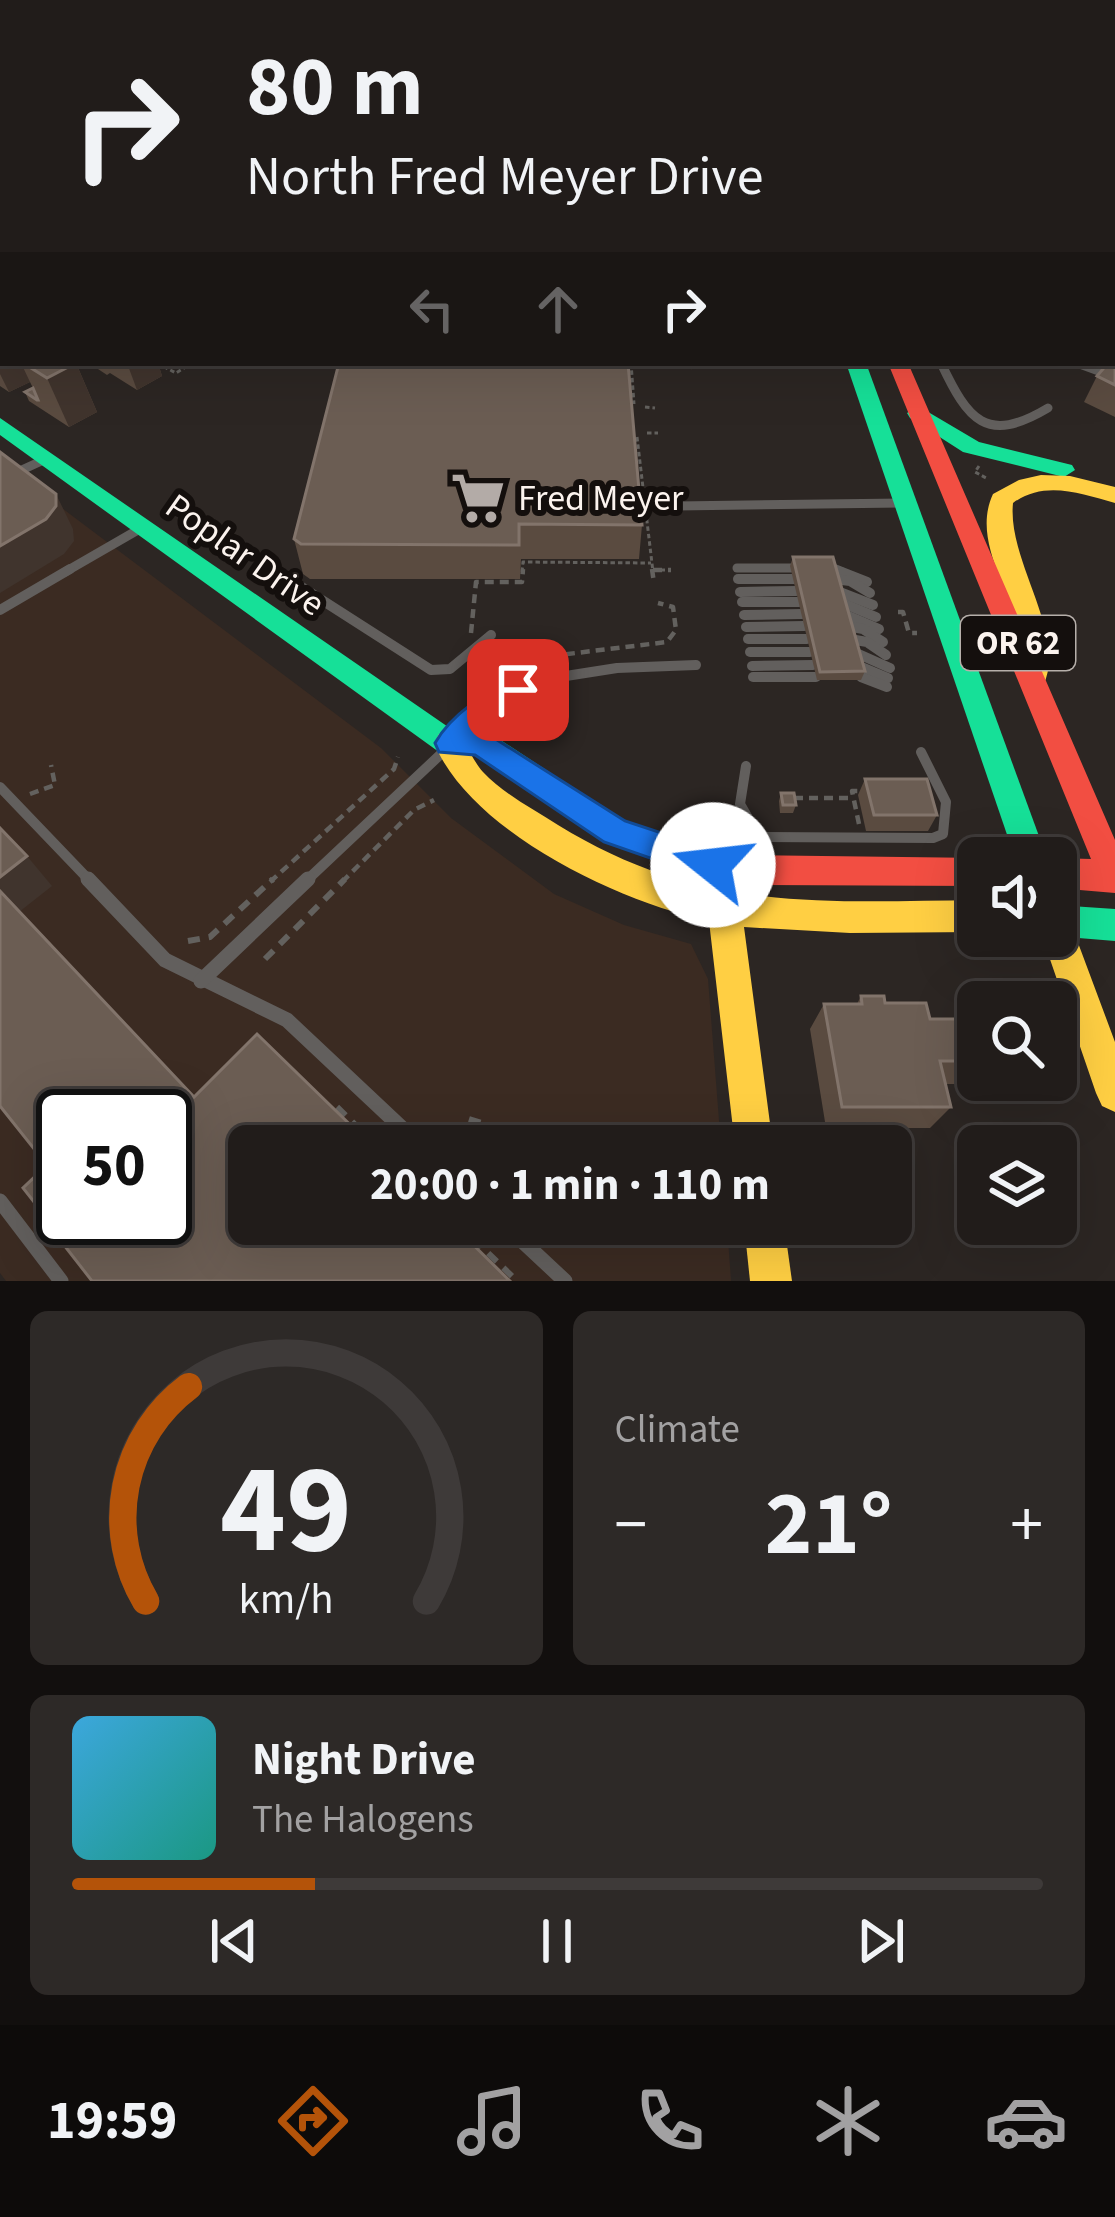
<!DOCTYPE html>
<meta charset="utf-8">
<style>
:root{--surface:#211c1a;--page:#2d2927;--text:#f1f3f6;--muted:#a2a1a2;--line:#3e3a39;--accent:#b45309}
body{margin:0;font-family:"Source Sans 3",sans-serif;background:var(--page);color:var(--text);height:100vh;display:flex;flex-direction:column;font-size:45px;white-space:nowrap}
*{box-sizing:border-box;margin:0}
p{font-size:39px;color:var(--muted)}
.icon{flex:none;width:66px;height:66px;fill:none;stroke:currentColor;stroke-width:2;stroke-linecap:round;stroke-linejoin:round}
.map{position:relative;height:1281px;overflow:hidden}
.sheet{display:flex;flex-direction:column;gap:30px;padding:30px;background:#120f0e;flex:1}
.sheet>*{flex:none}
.guide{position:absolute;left:0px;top:0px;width:1116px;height:366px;box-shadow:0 12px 48px #0002,0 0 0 3px var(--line);background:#211c1a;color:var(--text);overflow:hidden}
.controls{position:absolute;left:957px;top:837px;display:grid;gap:24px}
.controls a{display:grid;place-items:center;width:120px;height:120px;border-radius:18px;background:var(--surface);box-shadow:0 12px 48px #0002,0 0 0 3px var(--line);font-size:60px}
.speed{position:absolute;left:36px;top:1089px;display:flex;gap:24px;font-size:60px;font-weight:700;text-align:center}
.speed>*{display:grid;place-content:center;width:156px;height:156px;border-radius:50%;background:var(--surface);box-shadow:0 12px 48px #0002,0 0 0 3px var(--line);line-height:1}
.speed .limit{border:6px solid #111;border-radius:18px;background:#fff;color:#111}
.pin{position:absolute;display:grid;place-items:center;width:102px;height:102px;color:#fff;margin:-51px;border-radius:24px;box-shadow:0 6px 18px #0006}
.me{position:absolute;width:132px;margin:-66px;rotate:286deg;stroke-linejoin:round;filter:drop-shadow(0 0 9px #0008)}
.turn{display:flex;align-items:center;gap:42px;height:252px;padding:0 48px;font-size:54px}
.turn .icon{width:156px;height:156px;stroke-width:2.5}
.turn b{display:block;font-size:84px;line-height:102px}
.lanes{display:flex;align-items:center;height:114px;padding:0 48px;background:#0003;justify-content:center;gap:60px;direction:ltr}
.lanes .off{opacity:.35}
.big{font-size:90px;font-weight:700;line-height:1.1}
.sheet .tile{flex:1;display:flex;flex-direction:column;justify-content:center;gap:18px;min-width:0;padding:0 42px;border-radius:18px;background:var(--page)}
.sheet .dial{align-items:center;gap:0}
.dial svg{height:312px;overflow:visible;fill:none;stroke:var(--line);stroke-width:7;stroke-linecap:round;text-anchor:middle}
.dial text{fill:var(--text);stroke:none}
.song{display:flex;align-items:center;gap:36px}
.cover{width:144px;height:144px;border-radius:18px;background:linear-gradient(135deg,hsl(200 70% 55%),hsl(170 70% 35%))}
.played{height:12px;border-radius:6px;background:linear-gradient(90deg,var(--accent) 25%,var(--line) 25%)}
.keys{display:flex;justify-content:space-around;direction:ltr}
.heat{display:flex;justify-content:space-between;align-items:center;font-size:66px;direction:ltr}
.sheet .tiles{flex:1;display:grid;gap:30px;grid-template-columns:1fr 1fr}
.tile:last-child{grid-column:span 2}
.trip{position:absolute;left:228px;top:1125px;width:684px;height:120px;border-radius:18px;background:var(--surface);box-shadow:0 12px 48px #0002,0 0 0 3px var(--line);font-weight:700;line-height:120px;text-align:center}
.tab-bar{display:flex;height:192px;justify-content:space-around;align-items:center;background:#0d0b0a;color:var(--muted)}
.tab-bar .icon{width:84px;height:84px}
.tab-bar .selected{color:var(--accent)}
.tab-bar b{font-size:54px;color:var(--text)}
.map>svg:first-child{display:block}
.built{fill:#3b2b22;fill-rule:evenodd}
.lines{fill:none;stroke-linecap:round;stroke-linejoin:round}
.path-far2{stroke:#63615e;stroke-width:3;stroke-dasharray:4.5 3;stroke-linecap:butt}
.path-far1{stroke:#63615e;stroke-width:4.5;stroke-dasharray:9 6;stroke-linecap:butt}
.path{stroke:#63615e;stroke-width:6;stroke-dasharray:12 9;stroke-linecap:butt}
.lane-far3{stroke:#625f5d;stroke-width:4.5}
.lane-far2{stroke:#625f5d;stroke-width:9}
.lane-far1{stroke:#625f5d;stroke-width:10}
.lane{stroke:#625f5d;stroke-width:15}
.fast{fill:#16e098;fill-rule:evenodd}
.slow{fill:#ffcf43;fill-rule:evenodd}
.jam{fill:#f24e42;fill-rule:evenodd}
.wall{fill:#5a4b40}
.shaded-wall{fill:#40342d}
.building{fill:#6b5d53;stroke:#82746b;stroke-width:3}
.route{fill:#1a73e8;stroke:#114b97;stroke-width:3}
.labels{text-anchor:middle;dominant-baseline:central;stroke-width:12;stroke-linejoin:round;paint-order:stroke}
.shield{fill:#140f0d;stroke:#b6afaa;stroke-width:3}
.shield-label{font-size:33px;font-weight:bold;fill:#fbf3ee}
.poi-label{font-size:36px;fill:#fbf3ee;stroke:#140f0d;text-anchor:start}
.street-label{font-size:36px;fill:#fbf3ee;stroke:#140f0d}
</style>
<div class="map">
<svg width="1115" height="1281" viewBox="0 0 1115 1281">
<rect width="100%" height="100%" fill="#2c2623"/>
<path class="built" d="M 6,466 L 381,748 L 451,818 L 554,894 L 624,925 L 691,944 L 708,979 L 721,1146 L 249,1146 L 249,1224 L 727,1224 L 731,1281 L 6,1281 L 0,1273 L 0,469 ZM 63,1116 L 165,1116 L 165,1218 L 63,1218 Z"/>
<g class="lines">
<g class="path-far2">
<polyline points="157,363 176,373 192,363"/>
<polyline points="631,363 634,404"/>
<polyline points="684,363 692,368"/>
<polyline points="645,407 655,408"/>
<polyline points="647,433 658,433"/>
<polyline points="637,437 653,572"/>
<polyline points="979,466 975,472 988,479"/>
<polyline points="653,570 671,570"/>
<polyline points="522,572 523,562 651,563"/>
</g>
<g class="path-far1">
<polyline points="652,569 654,583"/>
<polyline points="653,570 671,570"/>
<polyline points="898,612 903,612 909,633 917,633"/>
<polyline points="471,633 476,582 522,582 523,569"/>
<polyline points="551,656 667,642 676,630 673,607 658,603"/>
<polyline points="30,794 55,785 51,765"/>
<polyline points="794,798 854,798"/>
<polyline points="859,824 852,791 861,791"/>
<polyline points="270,882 394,769 398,757"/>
<polyline points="342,882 414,810 434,800"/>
</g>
<g class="path">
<polyline points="188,941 210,937 273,879"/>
<polyline points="265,959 345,879"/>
<polyline points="337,1107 377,1146"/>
<polyline points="469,1119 523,1136 515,1146"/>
<polyline points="458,1224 517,1281"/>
</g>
<polyline class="lane-far3" points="343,3 364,0"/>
<g class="lane-far2">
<path d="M 941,363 C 968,420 986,445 1048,408"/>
<polyline points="1077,363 1115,377"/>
<polyline points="0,480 48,458"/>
<polyline points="677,506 902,503"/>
<polyline points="737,568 791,568"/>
<polyline points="831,568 842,572"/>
<polyline points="65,572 143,527"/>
</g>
<g class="lane-far1">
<polyline points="834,569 867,582"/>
<polyline points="738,579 794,579"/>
<polyline points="834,579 850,581 870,593"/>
<polyline points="277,581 300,586 431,670 450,669 491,635"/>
<polyline points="837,591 873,605"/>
<polyline points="740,592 796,591"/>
<polyline points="742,602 799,602"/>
<polyline points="840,602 876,617"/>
<polyline points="0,610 70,569"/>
<polyline points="844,614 879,629"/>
<polyline points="744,615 802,614"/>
<polyline points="847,626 863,629 883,642"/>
<polyline points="746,627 804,626"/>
<polyline points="748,639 807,639"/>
<polyline points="850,639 867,642 886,655"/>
<polyline points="750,652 810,652"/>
<polyline points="854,652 890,668"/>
<polyline points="857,665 888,678"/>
<polyline points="752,666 813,665"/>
<polyline points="753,677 816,677"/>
<polyline points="861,677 887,687"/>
<polyline points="746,766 740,804 759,837 933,838 943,834 946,802 921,752"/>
<polyline points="0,787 91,882"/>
<polyline points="305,882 493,705 566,676 617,668 696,665"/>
</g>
<g class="lane">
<polyline points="88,879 165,960 287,1020 421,1146"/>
<polyline points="201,981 308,879"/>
<polyline points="0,1201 61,1281"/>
<polyline points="504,1224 565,1281"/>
</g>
<g class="fast">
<polygon points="316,0 328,0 330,3 318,3"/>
<polygon points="846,363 866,363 1047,858 1015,858"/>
<polygon points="918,406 979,442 1072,465 1075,470 1064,477 963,452 910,418 907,413"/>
<polygon points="0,418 454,731 490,733 625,822 706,850 711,860 706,870 695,874 604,842 475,754 439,752 0,435"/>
<polygon points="1056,905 1115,909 1115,941 1054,936"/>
</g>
<g class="slow">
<polygon points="415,0 430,0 433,3 418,3"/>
<polygon points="1113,23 1115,24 1115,32 1113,31"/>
<rect x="1113" y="67" width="2" height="9"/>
<path d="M 1041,475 L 1070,476 L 1115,487 L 1115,503 C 1080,493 1044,480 1013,503 C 1007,562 1068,634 1043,686 L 1023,686 C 1016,670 1022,648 1018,630 C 1009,587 972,539 993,494 L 1019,480 Z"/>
<path d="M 449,731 C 466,737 471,759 483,772 C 504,794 533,809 558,825 C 699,912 820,902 978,900 L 978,932 L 850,933 L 744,927 L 773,1146 L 735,1146 L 709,921 C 619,902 471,832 434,743 L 439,734 Z"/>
<polygon points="1056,911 1068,916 1115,1042 1115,1112 1102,1106 1096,1093 1042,936 1056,936"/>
<polygon points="744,1224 784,1224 792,1281 750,1281"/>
</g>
<g class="jam">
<polygon points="596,0 626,3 592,3"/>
<polygon points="751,0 763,0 764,3 752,3"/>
<polygon points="1040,0 1058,0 1061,3 1043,3"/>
<polygon points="888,363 908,363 1115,840 1115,893 1056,888 1056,858 1091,859"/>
<polygon points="695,846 750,855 983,858 978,858 978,886 750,885 684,870 679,860 684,850"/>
</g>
</g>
<g class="wall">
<polygon points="0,0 3,3 3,58 0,57"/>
<polygon points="85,0 152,0 160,3 86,3"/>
<polygon points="218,0 278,0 278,3 219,3"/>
<polygon points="1113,81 1115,82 1115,134 1113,134"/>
<polygon points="3,113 3,187 0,186 0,114"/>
<polygon points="1113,155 1115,156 1114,205 1113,205"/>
<polygon points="1113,245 1115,246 1115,352 1113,355"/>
<polygon points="0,321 3,363 76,363 97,412 69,427 29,401 25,392 33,388 30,382 9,392 0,386"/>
<polygon points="1115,356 1115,417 1084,402 1097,376"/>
<polygon points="93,363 158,363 162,376 137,390 110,373 107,375 95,367"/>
<polygon points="339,363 642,525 639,559 521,559 520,579 310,579 303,574 294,539"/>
<polygon points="793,557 865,671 861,680 817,680 790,566"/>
<polygon points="865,779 937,815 928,831 866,831 858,795"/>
<polygon points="781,793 796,805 793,813 780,813 779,801"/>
<polygon points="861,996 885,1003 978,1037 978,1067 962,1084 946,1084 951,1107 930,1128 826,1128 810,1029 824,1004 857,1004"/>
</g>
<g class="shaded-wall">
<polygon points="264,0 278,0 278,3 254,3"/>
<rect x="367" y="0" width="22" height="3"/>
<polygon points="3,250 3,311 0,304 0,251"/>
<polygon points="3,335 3,363 21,363 30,382 9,392 0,374 0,336"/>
<polygon points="76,363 97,412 69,427 47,378"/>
<polygon points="127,363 158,363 162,376 137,390"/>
<polygon points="56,494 73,529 74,541 64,554 0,593 0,546"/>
<polygon points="27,856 52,886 19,912 0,891 0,877"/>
<polygon points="63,1198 63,1218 89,1218 74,1233 45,1216"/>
</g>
<g class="building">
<polygon points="0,0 22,0 3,4 0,3"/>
<polygon points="106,0 152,0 160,3 114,3"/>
<polygon points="193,0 202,0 209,3 183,3"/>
<polygon points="232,0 264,0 254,3 241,3"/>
<polygon points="3,113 3,163 0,162 0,114"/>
<polygon points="3,230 3,250 0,251 0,231"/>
<polygon points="1113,245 1115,246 1115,320 1113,319"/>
<polygon points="1113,356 1115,356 1115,385 1097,376 1108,363 1113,363"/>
<polygon points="23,363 76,363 47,378"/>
<polygon points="339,363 628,363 642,525 519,524 519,545 301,544 294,539"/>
<polygon points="33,388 38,400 37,400 25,392"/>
<polygon points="0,452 56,494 56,506 46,519 0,546"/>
<polygon points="793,557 833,557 865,671 820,672"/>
<polygon points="865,779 927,779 937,815 874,815"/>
<polygon points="781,793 794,793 796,805 783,805"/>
<polygon points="0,828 27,856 0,877"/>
<polygon points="0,891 194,1097 257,1034 372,1146 249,1146 249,1224 452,1224 510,1281 92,1281 57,1236 74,1218 165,1218 165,1116 63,1116 63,1198 45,1216 23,1188 47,1165 0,1106"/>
<polygon points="861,996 884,996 885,1003 926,1003 930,1019 973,1019 978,1037 978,1061 940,1061 951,1107 842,1107 824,1004 862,1004"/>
</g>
<path class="route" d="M 518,678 L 528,682 L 532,690 L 528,698 L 483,731 L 625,821 L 725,854 L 730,865 L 725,875 L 713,880 L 604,842 L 475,755 L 439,752 L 435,743 C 450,716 489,688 518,678 Z"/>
<defs>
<symbol id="supermarket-bare" viewBox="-9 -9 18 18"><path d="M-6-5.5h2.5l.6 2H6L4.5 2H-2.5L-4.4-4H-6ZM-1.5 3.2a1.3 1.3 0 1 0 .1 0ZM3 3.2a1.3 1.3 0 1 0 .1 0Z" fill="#b3aba7" stroke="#140f0d" stroke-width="2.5" paint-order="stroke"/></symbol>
</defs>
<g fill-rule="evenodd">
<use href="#supermarket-bare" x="440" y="460" width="76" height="76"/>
</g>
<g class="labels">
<rect class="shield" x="961" y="616" width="114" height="54" rx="9"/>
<g class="shield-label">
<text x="1018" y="643">OR 62</text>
</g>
<g class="poi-label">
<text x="518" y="498">Fred Meyer</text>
</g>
<g class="street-label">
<text transform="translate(245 555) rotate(35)">Poplar Drive</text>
</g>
</g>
</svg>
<div class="controls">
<a><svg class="icon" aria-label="sound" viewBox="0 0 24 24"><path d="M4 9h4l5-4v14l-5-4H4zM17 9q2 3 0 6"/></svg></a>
<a><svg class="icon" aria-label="search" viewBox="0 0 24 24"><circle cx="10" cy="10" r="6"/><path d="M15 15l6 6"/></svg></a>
<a><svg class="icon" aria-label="layers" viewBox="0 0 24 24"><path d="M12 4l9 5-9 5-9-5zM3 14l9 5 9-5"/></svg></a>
</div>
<div class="speed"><div class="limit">50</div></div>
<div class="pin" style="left:518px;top:690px;background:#d93025"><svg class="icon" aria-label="arrive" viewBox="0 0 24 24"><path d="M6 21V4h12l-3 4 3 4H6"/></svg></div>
<svg class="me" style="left:713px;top:865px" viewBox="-20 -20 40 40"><circle r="19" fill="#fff"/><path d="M0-13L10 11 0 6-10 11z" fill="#1a73e8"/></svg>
<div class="trip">20:00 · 1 min · 110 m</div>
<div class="guide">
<div class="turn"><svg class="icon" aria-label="right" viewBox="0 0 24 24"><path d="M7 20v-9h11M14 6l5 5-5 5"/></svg><div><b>80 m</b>North Fred Meyer Drive</div></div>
<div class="lanes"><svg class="icon off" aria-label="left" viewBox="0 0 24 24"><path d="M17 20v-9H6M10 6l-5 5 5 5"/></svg><svg class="icon off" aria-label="ahead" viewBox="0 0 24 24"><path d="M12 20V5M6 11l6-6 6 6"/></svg><svg class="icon" aria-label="right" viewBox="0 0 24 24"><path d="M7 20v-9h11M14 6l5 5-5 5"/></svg></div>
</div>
</div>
<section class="sheet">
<div class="tiles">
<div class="tile dial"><svg viewBox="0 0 100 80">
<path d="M14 69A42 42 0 1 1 86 69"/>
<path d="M14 69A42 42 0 0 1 25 14" stroke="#b45309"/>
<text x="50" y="56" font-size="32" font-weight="700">49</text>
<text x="50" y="72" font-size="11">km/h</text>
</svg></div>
<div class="tile"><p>Climate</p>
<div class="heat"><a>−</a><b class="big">21°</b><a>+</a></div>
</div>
<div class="tile">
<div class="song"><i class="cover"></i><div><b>Night Drive</b><p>The Halogens</p></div></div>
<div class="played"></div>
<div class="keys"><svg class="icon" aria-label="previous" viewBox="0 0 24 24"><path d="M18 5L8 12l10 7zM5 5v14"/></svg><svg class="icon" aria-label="pause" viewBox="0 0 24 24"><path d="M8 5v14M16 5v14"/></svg><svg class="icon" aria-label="next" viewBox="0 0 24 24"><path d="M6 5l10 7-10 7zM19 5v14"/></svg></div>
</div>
</div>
</section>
<nav class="tab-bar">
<b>19:59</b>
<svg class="icon selected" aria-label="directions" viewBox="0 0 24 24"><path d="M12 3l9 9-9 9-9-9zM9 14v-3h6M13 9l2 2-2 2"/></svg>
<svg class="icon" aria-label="music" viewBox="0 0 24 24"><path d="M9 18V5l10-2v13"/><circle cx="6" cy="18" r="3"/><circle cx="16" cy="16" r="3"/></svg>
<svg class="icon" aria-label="phone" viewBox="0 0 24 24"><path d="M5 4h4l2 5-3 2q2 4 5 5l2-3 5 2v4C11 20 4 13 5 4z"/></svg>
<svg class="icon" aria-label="climate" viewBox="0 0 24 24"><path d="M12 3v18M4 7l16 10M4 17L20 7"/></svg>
<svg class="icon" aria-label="car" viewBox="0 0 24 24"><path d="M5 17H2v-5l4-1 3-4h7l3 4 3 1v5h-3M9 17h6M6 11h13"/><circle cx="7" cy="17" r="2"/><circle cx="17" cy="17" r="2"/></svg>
</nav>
